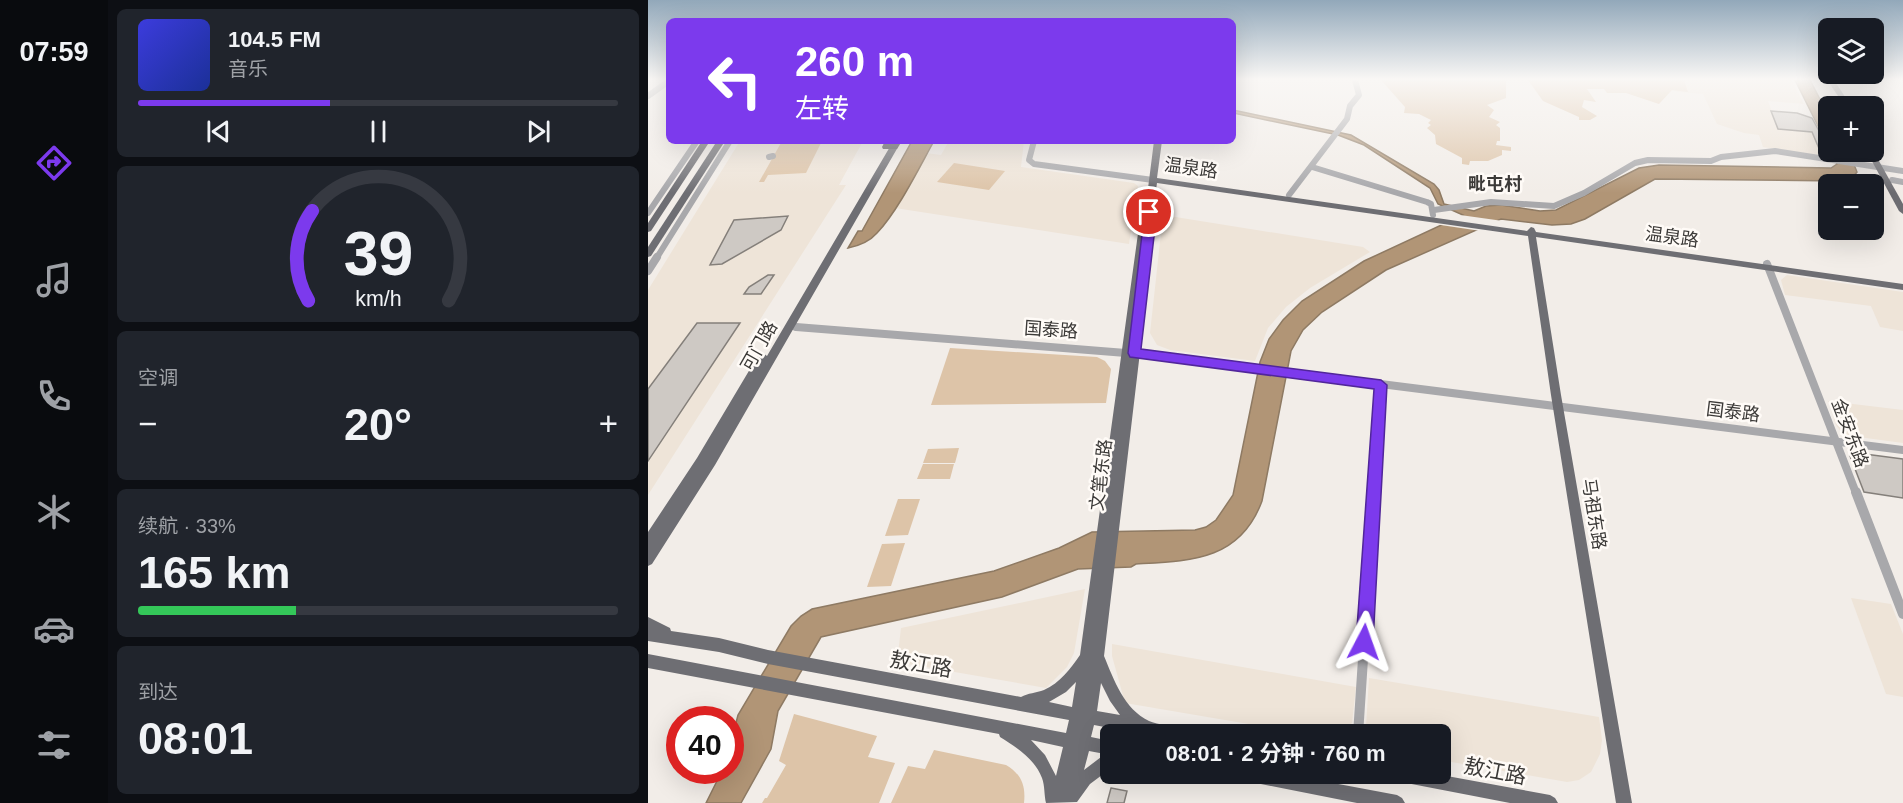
<!DOCTYPE html>
<html lang="zh">
<meta charset="utf-8">
<style>
:root{--surface:#171b24;--page:#20242c;--text:#f1f3f6;--muted:#9ea1a6;--line:#363941;--accent:#7c3aed}
body{margin:0;font-family:Helvetica,"Noto Sans SC",sans-serif;background:var(--page);color:var(--text);height:100vh;display:flex;flex-direction:column;font-size:22px;white-space:nowrap}
*{box-sizing:border-box;margin:0}
p{font-size:20px;color:var(--muted)}
.icon{flex:none;width:33px;height:33px;fill:none;stroke:currentColor;stroke-width:2;stroke-linecap:round;stroke-linejoin:round}
.map{position:relative;flex:1;overflow:hidden}
.panel{display:flex;flex-direction:column;gap:9px;padding:9px;background:#0d0f14;width:540px}
.panel>*{flex:none}
.guide{position:absolute;left:18px;top:18px;width:570px;height:126px;border-radius:9px;box-shadow:0 6px 24px #0002;background:#7c3aed;color:#fff;overflow:hidden}
.buttons{position:absolute;left:1170px;top:18px;display:grid;gap:12px}
.buttons a{display:grid;place-items:center;width:66px;height:66px;border-radius:9px;background:var(--surface);box-shadow:0 6px 24px #0002;font-size:30px}
.speed{position:absolute;left:18px;top:706px;display:flex;gap:12px;font-size:30px;font-weight:700;text-align:center}
.speed>*{display:grid;place-content:center;width:78px;height:78px;border-radius:50%;background:var(--surface);box-shadow:0 6px 24px #0002;line-height:1}
.speed .limit{border:9px solid #d22;background:#fff;color:#111}
.pin{position:absolute;display:grid;place-items:center;width:51px;height:51px;color:#fff;margin:-26px;border:3px solid #fff;border-radius:50%;box-shadow:0 2px 6px #0007}
.me{position:absolute;width:66px;margin:-33px;rotate:4deg;stroke-linejoin:round;filter:drop-shadow(0 0 4px #0008)}
.turn{display:flex;align-items:center;gap:21px;height:126px;padding:0 30px;font-size:27px}
.turn .icon{width:78px;height:78px;stroke-width:2.5}
.turn b{display:block;font-size:42px;line-height:51px}
.big{font-size:45px;font-weight:700;line-height:1.1}
.panel .card{flex:1;display:flex;flex-direction:column;justify-content:center;gap:9px;min-width:0;padding:0 21px;border-radius:9px;background:var(--page)}
.panel .dial{align-items:center;gap:0}
.dial svg{height:156px;overflow:visible;fill:none;stroke:var(--line);stroke-width:7;stroke-linecap:round;text-anchor:middle}
.dial text{fill:var(--text);stroke:none}
.song{display:flex;align-items:center;gap:18px}
.cover{width:72px;height:72px;border-radius:9px;background:linear-gradient(135deg,hsl(240 70% 55%),hsl(230 70% 35%))}
.played{height:6px;border-radius:3px;background:linear-gradient(90deg,var(--accent) 40%,var(--line) 40%)}
.keys{display:flex;justify-content:space-around;direction:ltr}
.heat{display:flex;justify-content:space-between;align-items:center;font-size:33px;direction:ltr}
.charge{height:9px;border-radius:4px;background:linear-gradient(90deg,#34c759 33%,var(--line) 0)}
.trip{position:absolute;left:452px;top:724px;width:351px;height:60px;border-radius:9px;background:var(--surface);box-shadow:0 6px 24px #0002;font-weight:700;line-height:60px;text-align:center}
main{display:flex;flex:1;min-height:0}
.tab-bar{display:flex;flex-direction:column;width:108px;justify-content:space-around;align-items:center;background:#090b0e;color:var(--muted)}
.tab-bar .icon{width:42px;height:42px}
.tab-bar .on{color:var(--accent)}
.tab-bar b{font-size:27px;color:var(--text)}
.map>svg:first-child{display:block}
.built{fill:#eee4d8}
.green{fill:#ddc4a8}
.water{fill:#b19576;stroke:#8e7a63;stroke-width:1.5}
.pier{fill:#f2ede8}
.building{fill:#cec9c4;stroke:#847f7a;stroke-width:1.5}
.lines{fill:none;stroke-linecap:round;stroke-linejoin:round}
.minor-far2{stroke:#a8a8ab;stroke-width:6}
.minor-far1{stroke:#a8a8ab;stroke-width:8}
.minor{stroke:#a8a8ab;stroke-width:10}
.major{fill:#6e6e73;fill-rule:evenodd}
.highway{fill:#5a595f;fill-rule:evenodd}
.route{fill:#7c3aed;stroke:#51269a;stroke-width:1.5}
.labels{text-anchor:middle;dominant-baseline:central;stroke-width:5;stroke-linejoin:round;paint-order:stroke}
.street-label{font-size:18px;fill:#3c3a38;stroke:#fffbf7}
.far-quarter-label{font-size:18px;font-weight:bold;fill:#3c3a38;stroke:#fffbf7}
.near-street-label{font-size:21px;fill:#3c3a38;stroke:#fffbf7}
</style>
<main>
<nav class="tab-bar">
<b>07:59</b>
<svg class="icon on" aria-label="directions" viewBox="0 0 24 24"><path d="M12 3l9 9-9 9-9-9zM9 14v-3h6M13 9l2 2-2 2"/></svg>
<svg class="icon" aria-label="music" viewBox="0 0 24 24"><path d="M9 18V5l10-2v13"/><circle cx="6" cy="18" r="3"/><circle cx="16" cy="16" r="3"/></svg>
<svg class="icon" aria-label="phone" viewBox="0 0 24 24"><path d="M5 4h4l2 5-3 2q2 4 5 5l2-3 5 2v4C11 20 4 13 5 4z"/></svg>
<svg class="icon" aria-label="climate" viewBox="0 0 24 24"><path d="M12 3v18M4 7l16 10M4 17L20 7"/></svg>
<svg class="icon" aria-label="car" viewBox="0 0 24 24"><path d="M5 17H2v-5l4-1 3-4h7l3 4 3 1v5h-3M9 17h6M6 11h13"/><circle cx="7" cy="17" r="2"/><circle cx="17" cy="17" r="2"/></svg>
<svg class="icon" aria-label="filters" viewBox="0 0 24 24"><path d="M4 7h16M4 17h16"/><circle cx="9" cy="7" r="2"/><circle cx="15" cy="17" r="2"/></svg>
</nav>
<section class="panel">
<div class="card">
<div class="song"><i class="cover"></i><div><b>104.5 FM</b><p>音乐</p></div></div>
<div class="played"></div>
<div class="keys"><svg class="icon" aria-label="previous" viewBox="0 0 24 24"><path d="M18 5L8 12l10 7zM5 5v14"/></svg><svg class="icon" aria-label="pause" viewBox="0 0 24 24"><path d="M8 5v14M16 5v14"/></svg><svg class="icon" aria-label="next" viewBox="0 0 24 24"><path d="M6 5l10 7-10 7zM19 5v14"/></svg></div>
</div>
<div class="card dial"><svg viewBox="0 0 100 80">
<path d="M14 69A42 42 0 1 1 86 69"/>
<path d="M14 69A42 42 0 0 1 16 23" stroke="#7c3aed"/>
<text x="50" y="56" font-size="32" font-weight="700">39</text>
<text x="50" y="72" font-size="11">km/h</text>
</svg></div>
<div class="card"><p>空调</p>
<div class="heat"><a>−</a><b class="big">20°</b><a>+</a></div>
</div>
<div class="card"><p>续航 · 33%</p><b class="big">165 km</b><div class="charge"></div></div>
<div class="card"><p>到达</p><b class="big">08:01</b></div>
</section>
<div class="map">
<svg width="1255" height="803" viewBox="0 0 1255 803">
<rect width="100%" height="100%" fill="#f2ede8"/>
<g class="built">
<polygon points="984,80 1143,80 1156,104 1120,101 1130,128 1164,132 1175,157 1115,147 1111,135 1096,133 1069,124 1055,94 1031,92"/>
<polygon points="92,141 215,141 191,185 198,185 0,495 0,290"/>
<polygon points="301,141 376,141 373,167 486,183 490,186 481,244 247,208 278,153 293,155"/>
<polygon points="515,215 715,247 722,252 662,288 638,307 620,328 607,361 522,350 509,345 502,333"/>
<polygon points="1139,275 1255,292 1255,331 1232,327 1223,306 1137,295 1133,280"/>
<polygon points="1180,401 1255,410 1255,443 1203,436 1194,433 1188,425"/>
<polygon points="437,589 426,653 419,667 398,688 249,662 253,628"/>
<polygon points="1203,598 1243,604 1255,634 1255,697 1238,694"/>
<polygon points="464,644 708,687 704,723 688,735 666,735 477,703 464,656"/>
<polygon points="721,678 951,717 954,740 952,754 943,772 931,780 919,782 792,760 792,735 722,735 718,727"/>
</g>
<g class="green">
<polygon points="733,80 858,80 858,98 839,105 846,110 841,117 852,122 848,125 852,128 852,141 849,141 848,145 863,147 863,151 854,150 854,155 840,161 822,161 821,165 814,164 814,158 788,144 787,135 779,128 783,125 780,123 783,120 771,114 756,113 757,107"/>
<polygon points="880,80 1036,80 1040,92 1024,90 1011,104 978,93 959,93 956,89 939,89 948,102 936,100 934,107 949,116 942,120 931,120 931,117 895,101"/>
<polygon points="134,141 174,141 158,173 120,175 116,182 111,182"/>
<polygon points="306,163 357,171 341,190 289,182"/>
<polygon points="302,348 449,357 457,361 463,369 458,403 283,405"/>
<polygon points="311,448 307,463 275,463 280,449"/>
<polygon points="275,464 306,464 302,479 269,479"/>
<polygon points="250,499 272,499 260,535 237,536"/>
<polygon points="257,543 243,586 219,587 234,544"/>
<polygon points="146,714 229,736 220,757 247,763 231,803 114,803 117,798 119,798 138,765 131,761"/>
<path d="M 286,750 L 358,765 C 373,774 378,785 376,803 L 243,803 L 260,766 L 277,769 Z"/>
</g>
<g class="water">
<polygon points="1147,80 1162,80 1180,115 1180,146"/>
<path d="M 585,110 L 703,135 L 786,184 L 791,190 L 796,204 L 826,211 L 838,206 L 853,205 L 892,211 L 908,210 L 991,168 L 1011,165 L 1183,168 L 1189,164 L 1183,152 L 1201,152 L 1209,172 L 1203,179 L 1193,181 L 1007,179 L 937,219 L 923,224 L 904,225 L 853,219 L 738,270 L 674,312 L 655,330 L 643,351 L 614,501 C 592,561 542,561 488,564 L 483,567 L 430,569 L 354,597 L 173,637 L 130,711 L 123,749 L 93,803 L 58,803 L 74,771 L 82,771 L 83,742 L 90,715 L 143,626 L 153,616 L 164,609 L 346,571 L 411,548 L 444,532 L 547,530 L 558,527 L 568,520 L 585,495 L 612,362 L 621,339 L 635,320 L 654,301 L 716,261 L 815,215 L 790,204 L 782,188 L 716,145 L 690,135 L 585,113 Z"/>
<path d="M 264,141 L 286,141 C 271,168 250,211 229,233 C 222,241 210,246 200,248 L 210,231 L 214,231 Z"/>
</g>
<polygon class="pier" points="805,214 855,221 833,231 786,224 808,215"/>
<g class="building">
<polygon points="1123,111 1149,113 1164,118 1184,155 1173,153 1164,132 1130,129"/>
<polygon points="140,216 133,230 74,264 62,265 86,220"/>
<polygon points="120,275 126,275 113,294 96,294 101,287"/>
<polygon points="49,323 92,323 0,461 0,389"/>
<polygon points="1209,453 1255,459 1255,498 1216,492 1202,456"/>
<polygon points="463,788 479,791 476,803 459,803"/>
</g>
<g class="lines">
<g class="minor-far2">
<polyline points="0,96 21,81"/>
<polyline points="386,141 381,160 386,164 505,180"/>
<polyline points="121,157 125,156"/>
<polyline points="664,167 779,202 783,204 785,215"/>
<polyline points="1244,180 1255,182"/>
<polyline points="641,195 699,119 702,106 711,95 707,80"/>
<polyline points="786,210 843,202 906,206 936,193 987,163 1000,160 1063,161 1073,157 1127,151 1255,171"/>
<polyline points="0,213 49,141"/>
<polyline points="8,259 82,141"/>
</g>
<g class="minor-far1">
<polyline points="1119,264 1208,493"/>
<polyline points="0,271 9,257"/>
<polyline points="148,327 503,355 1255,450"/>
<polyline points="726,493 733,385"/>
</g>
<g class="minor">
<polyline points="1208,492 1255,614"/>
<polyline points="710,735 726,492"/>
</g>
<g class="major">
<polygon points="1179,80 1186,80 1203,106 1197,106"/>
<polygon points="54,141 62,141 3,231 0,232 0,223"/>
<polygon points="69,141 77,141 3,256 0,257 0,247"/>
<path d="M 506,141 L 514,141 L 509,178 L 879,231 L 883,227 L 886,228 L 888,232 L 1255,284 L 1255,290 L 888,237 L 913,395 L 984,803 L 968,803 L 903,395 L 880,236 L 509,183 L 505,212 L 500,219 L 491,291 L 497,291 L 499,293 L 456,656 C 466,680 476,709 501,721 C 509,725 528,726 538,728 L 543,730 L 545,735 L 499,735 L 446,725 L 443,737 L 462,741 L 462,769 L 442,784 L 429,802 L 398,803 C 396,795 397,786 394,778 C 387,759 368,747 352,737 L 351,734 L 0,668 L 0,654 L 418,733 L 421,720 L 120,664 L 71,652 L 0,641 L 0,617 L 22,628 L 23,631 L 71,638 L 120,650 L 373,697 C 380,693 388,693 396,690 C 412,683 423,668 432,655 L 492,219 L 497,212 ZM 428,682 L 424,707 L 401,702 L 418,692 ZM 453,683 L 462,701 L 472,715 L 449,711 ZM 383,740 L 415,747 L 408,776 L 397,755 ZM 441,751 L 457,754 L 436,770 Z"/>
<polygon points="243,145 250,147 67,465 4,564 0,566 0,532 49,458 111,354 115,353 119,356"/>
<polygon points="1219,152 1226,152 1255,204 1255,214 1251,211"/>
<polygon points="591,774 637,774 749,795 754,798 757,803 709,803 598,781 593,779"/>
<polygon points="741,774 788,774 902,795 907,798 910,803 862,803 748,781 743,779"/>
</g>
<polygon class="highway" points="237,141 245,141 244,144 246,141 254,141 249,149 235,149 234,147"/>
</g>
<linearGradient id="sky" x2="0" y2="1"><stop stop-color="#92a8ba"/><stop offset="0.41" stop-color="#f9f7f5"/><stop offset="1" stop-color="#f9f7f5" stop-opacity="0"/></linearGradient>
<rect width="1255" height="193" fill="url(#sky)"/>
<polygon class="route" points="497,209 504,209 508,219 493,349 733,380 739,385 725,642 722,649 716,651 710,649 708,642 726,389 482,357 480,353"/>
<g class="labels">
<g class="street-label">
<text transform="translate(543 168) rotate(8)">温泉路</text>
<text transform="translate(1024 237) rotate(8)">温泉路</text>
<text transform="translate(403 330) rotate(4)">国泰路</text>
<text transform="translate(111 346) rotate(-60)">可门路</text>
<text transform="translate(1085 412) rotate(7)">国泰路</text>
<text transform="translate(1202 433) rotate(69)">金安东路</text>
<text transform="translate(453 475) rotate(-83)">文笔东路</text>
<text transform="translate(946 514) rotate(81)">马祖东路</text>
</g>
<g class="far-quarter-label">
<text x="847" y="184">毗屯村</text>
</g>
<g class="near-street-label">
<text transform="translate(273 664) rotate(10)">敖江路</text>
<text transform="translate(847 771) rotate(11)">敖江路</text>
</g>
</g>
</svg>
<div class="buttons">
<a><svg class="icon" aria-label="layers" viewBox="0 0 24 24"><path d="M12 4l9 5-9 5-9-5zM3 14l9 5 9-5"/></svg></a>
<a>+</a>
<a>−</a>
</div>
<div class="speed"><div class="limit">40</div></div>
<div class="pin" style="left:501px;top:212px;background:#d93025"><svg class="icon" aria-label="arrive" viewBox="0 0 24 24"><path d="M6 21V4h12l-3 4 3 4H6"/></svg></div>
<svg class="me" style="left:716px;top:642px" viewBox="-20 -20 40 40"><path d="M0-17L14 15 0 8-14 15z" fill="#7c3aed" stroke="#fff" stroke-width="4"/></svg>
<div class="trip">08:01 · 2 分钟 · 760 m</div>
<div class="guide">
<div class="turn"><svg class="icon" aria-label="left" viewBox="0 0 24 24"><path d="M17 20v-9H6M10 6l-5 5 5 5"/></svg><div><b>260 m</b>左转</div></div>
</div>
</div>
</main>
